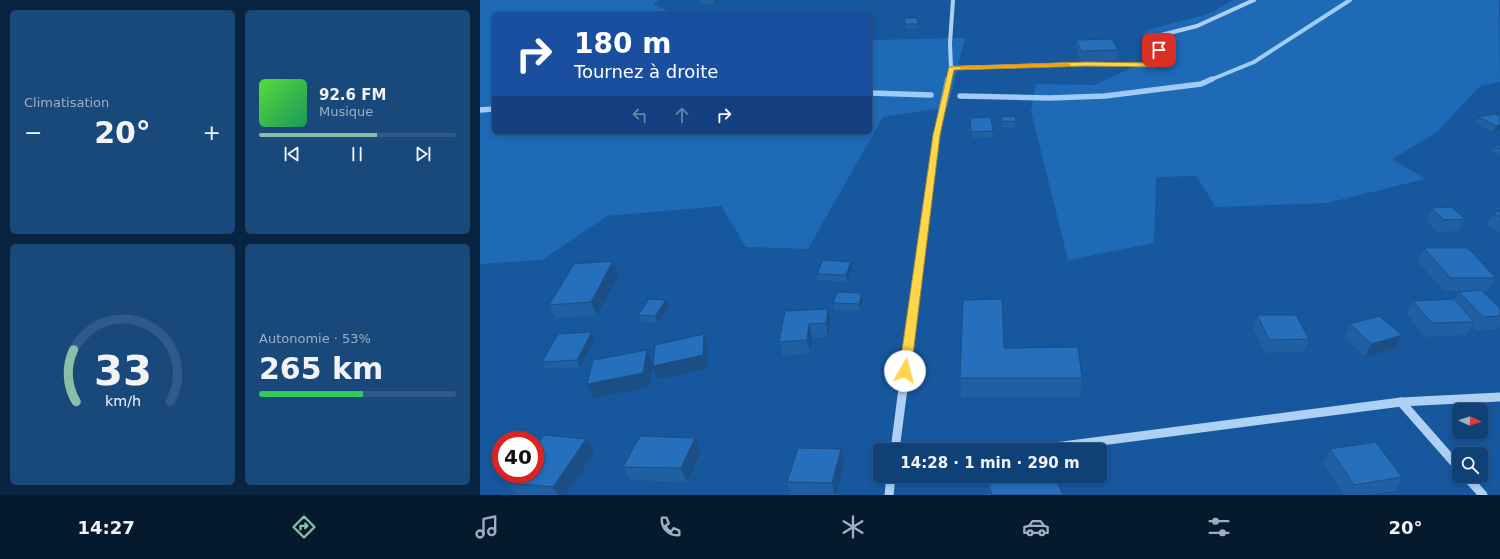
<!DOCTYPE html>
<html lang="fr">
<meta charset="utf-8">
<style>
:root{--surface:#104176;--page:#19487b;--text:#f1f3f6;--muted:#9cafc5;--line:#305a88;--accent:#8abfa5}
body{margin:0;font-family:"DejaVu Sans",sans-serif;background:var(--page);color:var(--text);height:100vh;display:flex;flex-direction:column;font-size:15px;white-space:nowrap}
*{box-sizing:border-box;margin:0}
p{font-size:13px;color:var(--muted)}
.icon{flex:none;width:22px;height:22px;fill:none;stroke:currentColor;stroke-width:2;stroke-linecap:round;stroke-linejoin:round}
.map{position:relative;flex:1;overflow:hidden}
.details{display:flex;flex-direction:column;gap:10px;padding:10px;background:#092441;width:480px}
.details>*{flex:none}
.banner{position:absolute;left:12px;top:12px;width:380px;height:122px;border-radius:6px;box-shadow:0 2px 6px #0003,0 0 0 1px var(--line);background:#1a4fa0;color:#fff;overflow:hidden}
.needle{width:26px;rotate:94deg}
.controls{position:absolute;left:972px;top:403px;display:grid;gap:8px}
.controls a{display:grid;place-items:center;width:36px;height:36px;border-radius:6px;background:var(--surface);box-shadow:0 2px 6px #0003,0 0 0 1px var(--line);font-size:20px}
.speed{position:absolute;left:12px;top:431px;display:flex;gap:8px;font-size:20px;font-weight:700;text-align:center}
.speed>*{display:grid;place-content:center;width:52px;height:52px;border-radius:50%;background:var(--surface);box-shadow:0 2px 6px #0003,0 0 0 1px var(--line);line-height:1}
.speed .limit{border:6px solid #d22;background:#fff;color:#111}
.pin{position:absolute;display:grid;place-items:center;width:34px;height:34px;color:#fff;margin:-17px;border-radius:8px;box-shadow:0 2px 6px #0006}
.me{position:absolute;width:44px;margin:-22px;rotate:8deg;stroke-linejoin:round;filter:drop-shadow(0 0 3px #0008)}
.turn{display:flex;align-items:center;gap:14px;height:84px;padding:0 16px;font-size:18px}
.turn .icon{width:52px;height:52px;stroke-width:2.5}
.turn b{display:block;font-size:28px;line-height:34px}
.lanes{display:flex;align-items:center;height:38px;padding:0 16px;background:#0003;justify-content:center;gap:20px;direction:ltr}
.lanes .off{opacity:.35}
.big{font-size:30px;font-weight:600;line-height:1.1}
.details .card{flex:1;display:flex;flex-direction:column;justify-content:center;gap:6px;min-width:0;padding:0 14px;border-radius:6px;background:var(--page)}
.details .dial{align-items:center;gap:0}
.dial svg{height:104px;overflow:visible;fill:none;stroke:var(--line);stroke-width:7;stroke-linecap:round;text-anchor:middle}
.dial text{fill:var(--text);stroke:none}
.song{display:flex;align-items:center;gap:12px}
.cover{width:48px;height:48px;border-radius:6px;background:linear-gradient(135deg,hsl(110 70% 55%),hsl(150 70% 35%))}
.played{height:4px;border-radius:2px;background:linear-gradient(90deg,var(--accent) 60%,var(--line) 60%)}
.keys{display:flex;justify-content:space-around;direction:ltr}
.heat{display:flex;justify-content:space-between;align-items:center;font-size:22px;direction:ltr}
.charge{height:6px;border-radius:3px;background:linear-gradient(90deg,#34c759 53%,var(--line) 0)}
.details .tiles{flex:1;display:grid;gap:10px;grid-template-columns:repeat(2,1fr)}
.trip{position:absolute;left:393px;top:443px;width:234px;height:40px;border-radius:6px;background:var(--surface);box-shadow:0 2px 6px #0003,0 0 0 1px var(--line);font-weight:600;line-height:40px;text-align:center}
.tabs{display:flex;height:64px;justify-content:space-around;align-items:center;background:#061a2f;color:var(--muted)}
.tabs .icon{width:28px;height:28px}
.tabs .selected{color:var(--accent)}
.tabs b{font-size:18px;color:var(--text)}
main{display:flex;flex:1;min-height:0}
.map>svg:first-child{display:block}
.green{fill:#1e6ab7}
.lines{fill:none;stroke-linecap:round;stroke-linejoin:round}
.stream-far1{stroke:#a0cbf5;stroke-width:4}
.stream{stroke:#a0cbf5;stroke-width:5.5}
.minor-far3{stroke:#aed0f3;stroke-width:4}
.minor-far2{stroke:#aed0f3;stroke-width:5.5}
.minor-far1{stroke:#aed0f3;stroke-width:7}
.minor{stroke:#aed0f3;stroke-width:9}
.wall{fill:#205fa2}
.shaded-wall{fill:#1a4e84}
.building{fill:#256fbc;stroke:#1a4e84}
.route{fill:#ffd54a;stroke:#a68a30}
.slow{fill:#f59e0b}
</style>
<main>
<section class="details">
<div class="tiles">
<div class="card"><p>Climatisation</p>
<div class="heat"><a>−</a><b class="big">20°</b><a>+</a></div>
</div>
<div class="card">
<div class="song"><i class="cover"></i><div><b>92.6 FM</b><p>Musique</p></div></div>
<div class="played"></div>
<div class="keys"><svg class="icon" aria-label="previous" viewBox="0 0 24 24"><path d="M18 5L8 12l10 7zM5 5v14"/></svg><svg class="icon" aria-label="pause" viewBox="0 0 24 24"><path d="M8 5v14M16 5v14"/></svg><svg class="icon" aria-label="next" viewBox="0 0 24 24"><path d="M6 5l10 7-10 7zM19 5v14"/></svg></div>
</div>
<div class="card dial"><svg viewBox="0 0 100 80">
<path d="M14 69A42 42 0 1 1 86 69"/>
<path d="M14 69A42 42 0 0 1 12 29" stroke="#8abfa5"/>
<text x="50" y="56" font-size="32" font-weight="700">33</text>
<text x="50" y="72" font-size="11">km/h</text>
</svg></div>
<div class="card"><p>Autonomie · 53%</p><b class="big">265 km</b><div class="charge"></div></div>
</div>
</section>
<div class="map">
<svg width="1020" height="495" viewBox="0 0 1020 495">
<rect width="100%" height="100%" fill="#16579e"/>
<g class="green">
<polygon points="0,0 179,0 173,4 194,14 14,14 14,132 390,132 390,40 485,38 468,107 403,117 328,249 266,247 241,206 127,216 62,260 0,264"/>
<polygon points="753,0 1019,0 1020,82 1000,86 956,133 912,159 945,179 847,203 736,207 716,176 676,177 674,243 588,260 551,111 556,84 615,85 666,61 664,31 731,13"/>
</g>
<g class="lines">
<polyline class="stream-far1" points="730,80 774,62 870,0"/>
<g class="stream">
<polyline points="390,93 451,95"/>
<polyline points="480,96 570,98 625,96 721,84 732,79"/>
<polyline points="0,110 14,109"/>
</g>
<g class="minor-far3">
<polyline points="471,68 605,64 676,65 685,59 673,41 673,37 717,26 774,0"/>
<polyline points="468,80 471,68 470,43 473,0"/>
</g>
<polyline class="minor-far2" points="450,184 456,135 468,79"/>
<polyline class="minor-far1" points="432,320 450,183"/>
<g class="minor">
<polyline points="921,402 979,468"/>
<polyline points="415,450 432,319"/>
<polyline points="552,450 921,402 1020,397"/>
<polyline points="986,476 1003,495"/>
<polyline points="409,495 411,476"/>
</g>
</g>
<g class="wall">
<polygon points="219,0 240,0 235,4 220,4"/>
<polygon points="424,18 438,24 438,28 426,29"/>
<polygon points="596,40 638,50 637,60 600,61 596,49"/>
<polygon points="522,116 536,123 535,128 521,127 521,121"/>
<polygon points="1020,116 1020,130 1013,132 995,123 998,117"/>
<polygon points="490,118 513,131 513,137 492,138"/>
<polygon points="1020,145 1020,156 1012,152 1015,146"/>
<polygon points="951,208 985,219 979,231 958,232 946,221"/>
<polygon points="1020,211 1020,233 1007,225 1014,213"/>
<polygon points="944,248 1016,278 1008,291 1002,291 1020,309 1020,326 1018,329 996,330 992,326 986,335 945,337 927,314 933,301 974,300 979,292 990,291 963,291 938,261"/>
<polygon points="133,261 139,274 117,316 76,318 69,305"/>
<polygon points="372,268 367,282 338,280 337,274"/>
<polygon points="186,300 189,306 178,323 161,322 158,315"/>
<polygon points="383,300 380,311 354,310 353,303"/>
<polygon points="348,309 350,322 348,337 332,338 330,353 303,356 299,342"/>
<polygon points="777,315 829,339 824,352 784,353 773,328"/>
<polygon points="870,324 922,335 915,349 885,357 864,337"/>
<polygon points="115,339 100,367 66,369 62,362"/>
<polygon points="480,378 602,378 600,397 481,397"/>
<polygon points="106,439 114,453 86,495 37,495 29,483"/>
<polygon points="850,449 922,477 914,491 887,495 864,495 843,463"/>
<polygon points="221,452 207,482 150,480 143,467"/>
<polygon points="364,463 356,495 311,495 307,482"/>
<polygon points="508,482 583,495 508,495"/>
</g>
<g class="shaded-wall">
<polygon points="234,0 240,0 235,4"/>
<polygon points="1020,125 1020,130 1013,132 1016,126"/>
<polygon points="133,261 139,274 117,316 111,302"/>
<polygon points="371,262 372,268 367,282 366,275"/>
<polygon points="382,293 383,300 380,311 379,304"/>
<polygon points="186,300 189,306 178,323 175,316"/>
<polygon points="348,309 350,322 348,337 346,323"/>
<polygon points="329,324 332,338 330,353 327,340"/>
<polygon points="112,332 115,339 100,367 97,360"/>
<polygon points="224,334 228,348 228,368 179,379 173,366"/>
<polygon points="922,335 915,349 885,357 891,344"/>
<polygon points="167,350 173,364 169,387 114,398 107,384"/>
<polygon points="215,438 221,452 207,482 201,468"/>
<polygon points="106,439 114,453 86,495 78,495 73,487"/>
<polygon points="361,449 364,463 356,495 355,495 352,483"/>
</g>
<g class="building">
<polygon points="424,18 437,18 438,24 425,24"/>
<polygon points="632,39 638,50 601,51 596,40"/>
<polygon points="1015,114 1020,116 1020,125 1016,126 998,117"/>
<polygon points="522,116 536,117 535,122 521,121"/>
<polygon points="511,117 513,131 491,132 490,118"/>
<polygon points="1020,145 1020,149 1015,146"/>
<polygon points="972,207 985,219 964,220 951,208"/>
<polygon points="1020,211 1020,217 1014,213"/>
<polygon points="944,248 988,248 1016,278 970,278"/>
<polygon points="343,260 371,262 366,275 337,274"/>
<polygon points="133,261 111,302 69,305 94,264"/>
<polygon points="1001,290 1020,309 1020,316 1003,317 979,292"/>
<polygon points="357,292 382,293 379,304 353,303"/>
<polygon points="169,299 186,300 175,316 158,315"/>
<polygon points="522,299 524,348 598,347 602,378 480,378 483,300"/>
<polygon points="974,299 994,322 952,323 933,301"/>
<polygon points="348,309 346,323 329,324 327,340 299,342 305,311"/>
<polygon points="777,315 816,315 829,339 789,340"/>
<polygon points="899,316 922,335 891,344 870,324"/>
<polygon points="112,332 97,360 62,362 78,334"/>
<polygon points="224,334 223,355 173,366 175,345"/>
<polygon points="167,350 163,373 107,384 113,360"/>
<polygon points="64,435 106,439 73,487 29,483 36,474 55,474 55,448"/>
<polygon points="160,436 215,438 201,468 143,467"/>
<polygon points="896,442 922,477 874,485 850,449"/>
<polygon points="318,448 361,449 352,483 307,482"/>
<polygon points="529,476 575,476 583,495 512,495 508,482"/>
</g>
<polygon class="route" points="679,49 681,49 688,59 676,67 606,66 474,70 460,135 431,371 429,374 425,376 421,374 419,371 453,135 469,67 606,62 675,63 682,59 676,50"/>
<polygon class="slow" points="588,63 591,65 590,66 482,69 479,68 482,66"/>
</svg>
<div class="controls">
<a><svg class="needle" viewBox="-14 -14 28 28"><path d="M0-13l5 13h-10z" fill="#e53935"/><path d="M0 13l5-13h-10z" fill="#9cafc5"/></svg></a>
<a><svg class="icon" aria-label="search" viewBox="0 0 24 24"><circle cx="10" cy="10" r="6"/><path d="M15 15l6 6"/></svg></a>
</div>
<div class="speed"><div class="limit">40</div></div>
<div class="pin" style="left:679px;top:50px;background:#d93025"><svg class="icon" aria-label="arrive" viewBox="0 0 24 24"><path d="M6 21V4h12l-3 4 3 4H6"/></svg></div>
<svg class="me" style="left:425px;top:371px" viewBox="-20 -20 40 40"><circle r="19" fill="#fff"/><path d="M0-13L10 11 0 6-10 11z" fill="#ffd54a"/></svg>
<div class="trip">14:28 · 1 min · 290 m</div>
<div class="banner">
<div class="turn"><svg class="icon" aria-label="right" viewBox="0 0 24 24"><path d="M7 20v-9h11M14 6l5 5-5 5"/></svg><div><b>180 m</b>Tournez à droite</div></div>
<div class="lanes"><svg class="icon off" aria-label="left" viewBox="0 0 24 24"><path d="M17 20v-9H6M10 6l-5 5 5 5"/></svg><svg class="icon off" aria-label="ahead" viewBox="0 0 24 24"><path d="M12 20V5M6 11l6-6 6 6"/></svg><svg class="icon" aria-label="right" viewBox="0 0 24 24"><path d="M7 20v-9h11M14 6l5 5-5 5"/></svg></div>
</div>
</div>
</main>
<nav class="tabs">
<b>14:27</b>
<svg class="icon selected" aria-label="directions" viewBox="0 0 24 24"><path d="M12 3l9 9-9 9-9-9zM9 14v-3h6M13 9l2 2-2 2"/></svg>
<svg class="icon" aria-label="music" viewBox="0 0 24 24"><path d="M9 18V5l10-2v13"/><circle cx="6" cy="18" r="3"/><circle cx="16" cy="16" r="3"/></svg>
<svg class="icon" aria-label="phone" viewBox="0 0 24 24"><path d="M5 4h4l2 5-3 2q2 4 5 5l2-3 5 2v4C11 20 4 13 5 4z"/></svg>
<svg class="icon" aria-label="climate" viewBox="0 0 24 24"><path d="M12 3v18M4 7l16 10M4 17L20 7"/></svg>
<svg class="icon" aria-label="car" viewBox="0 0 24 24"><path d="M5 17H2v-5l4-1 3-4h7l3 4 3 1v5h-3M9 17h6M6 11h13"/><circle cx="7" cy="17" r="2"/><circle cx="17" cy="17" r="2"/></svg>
<svg class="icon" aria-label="filters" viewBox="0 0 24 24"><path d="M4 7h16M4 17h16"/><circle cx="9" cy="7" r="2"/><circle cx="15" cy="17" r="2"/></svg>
<b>20°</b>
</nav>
